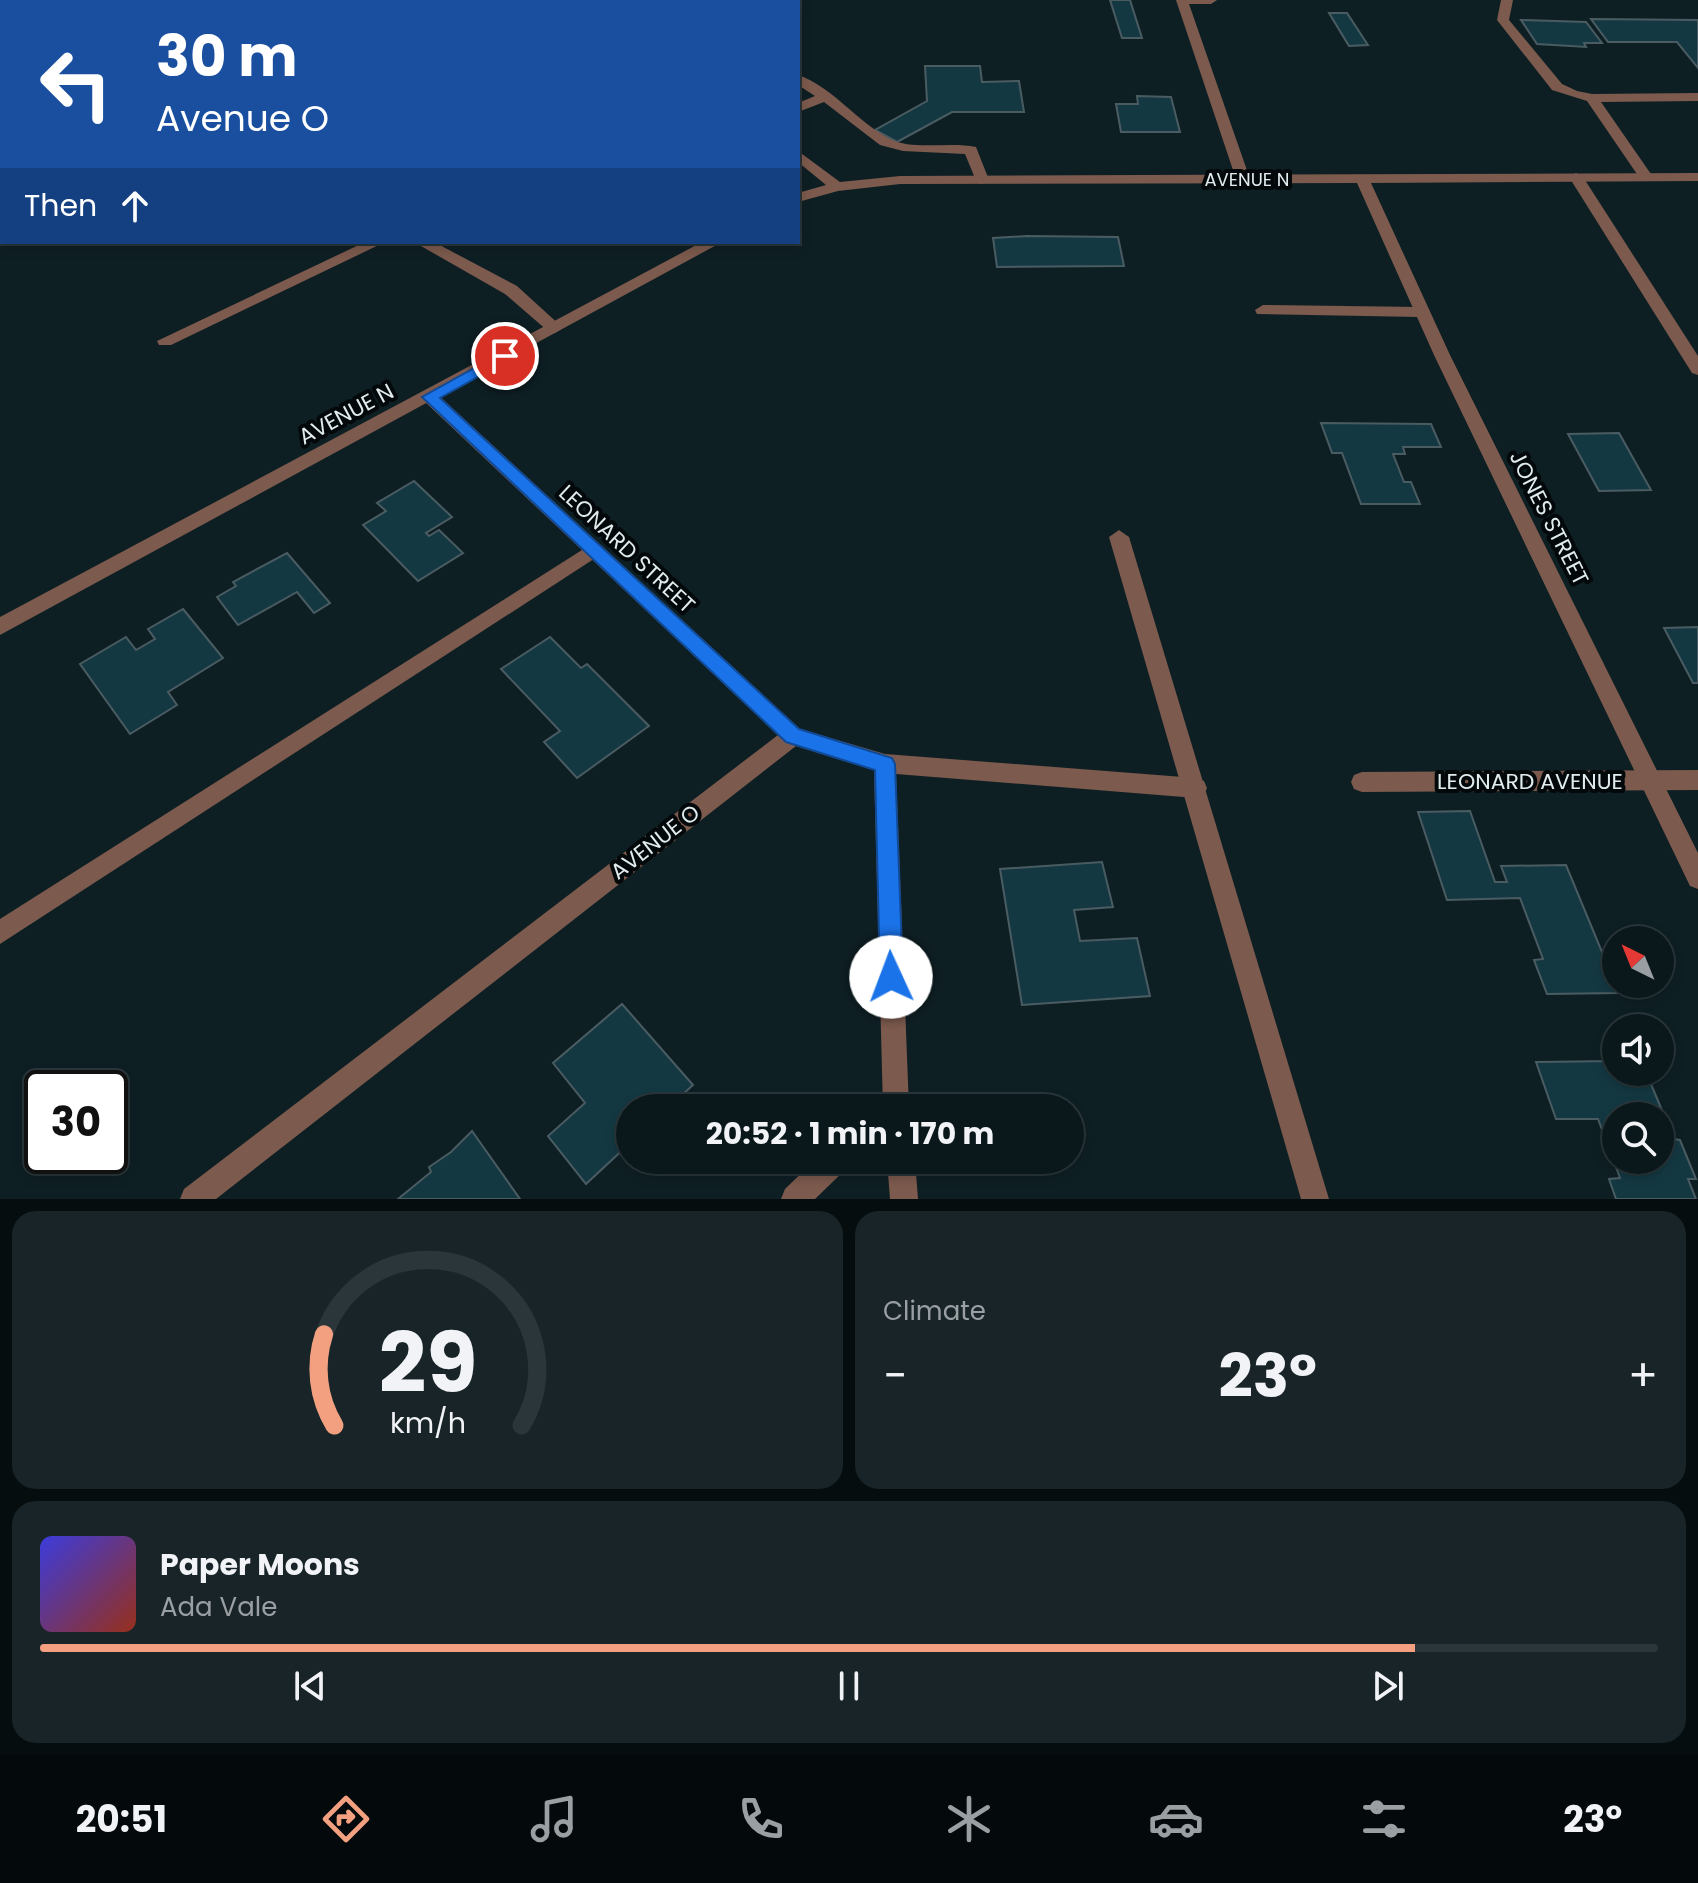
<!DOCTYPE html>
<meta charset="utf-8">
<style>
:root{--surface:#0a171b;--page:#182428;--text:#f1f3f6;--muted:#999fa3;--line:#2a363a;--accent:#f2a080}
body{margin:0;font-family:Poppins,sans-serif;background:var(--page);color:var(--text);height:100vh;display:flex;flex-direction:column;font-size:30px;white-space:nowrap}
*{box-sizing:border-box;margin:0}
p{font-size:26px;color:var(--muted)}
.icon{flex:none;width:44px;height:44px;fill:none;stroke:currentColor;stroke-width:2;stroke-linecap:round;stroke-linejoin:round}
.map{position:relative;height:1199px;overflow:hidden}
.side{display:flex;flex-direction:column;gap:12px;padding:12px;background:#060d0f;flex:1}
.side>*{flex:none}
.banner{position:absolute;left:0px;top:0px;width:800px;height:244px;box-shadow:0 4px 12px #0003,0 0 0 2px var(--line);background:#1a4fa0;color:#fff;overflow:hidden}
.needle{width:52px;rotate:317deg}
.tools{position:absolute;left:1602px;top:926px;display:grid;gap:16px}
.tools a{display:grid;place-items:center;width:72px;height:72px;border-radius:50%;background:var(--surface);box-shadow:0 4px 12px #0003,0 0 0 2px var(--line);font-size:40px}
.speed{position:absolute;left:24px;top:1070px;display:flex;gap:16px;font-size:40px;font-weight:700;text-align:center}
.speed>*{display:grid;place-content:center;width:104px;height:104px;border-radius:50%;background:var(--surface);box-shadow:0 4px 12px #0003,0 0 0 2px var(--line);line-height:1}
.speed .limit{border:4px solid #111;border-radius:12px;background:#fff;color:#111}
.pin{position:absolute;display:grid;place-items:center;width:68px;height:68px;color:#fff;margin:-34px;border:4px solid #fff;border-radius:50%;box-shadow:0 2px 8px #0007}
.me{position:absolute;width:88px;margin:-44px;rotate:358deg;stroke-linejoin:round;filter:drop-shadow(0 0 6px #0008)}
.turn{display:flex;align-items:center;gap:28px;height:168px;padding:0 24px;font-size:36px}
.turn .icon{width:104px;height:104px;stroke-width:2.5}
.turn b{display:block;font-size:56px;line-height:68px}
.then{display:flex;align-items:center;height:76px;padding:0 24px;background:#0003;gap:16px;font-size:30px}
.big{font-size:60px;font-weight:700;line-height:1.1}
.side .card{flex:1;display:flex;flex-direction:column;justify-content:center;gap:12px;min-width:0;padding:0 28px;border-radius:24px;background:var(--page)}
.side .dial{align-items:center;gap:0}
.dial svg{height:208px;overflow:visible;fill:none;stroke:var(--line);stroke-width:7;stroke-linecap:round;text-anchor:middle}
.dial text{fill:var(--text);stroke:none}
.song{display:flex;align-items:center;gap:24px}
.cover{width:96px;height:96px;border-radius:12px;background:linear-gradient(135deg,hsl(240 70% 55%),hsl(10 70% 35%))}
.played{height:8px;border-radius:4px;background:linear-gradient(90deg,var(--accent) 85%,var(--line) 85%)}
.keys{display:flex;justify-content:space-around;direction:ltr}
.heat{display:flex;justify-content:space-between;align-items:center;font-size:44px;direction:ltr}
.side .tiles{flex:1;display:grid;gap:12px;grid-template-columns:1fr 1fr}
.card:last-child{grid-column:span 2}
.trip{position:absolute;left:616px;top:1094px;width:468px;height:80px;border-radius:40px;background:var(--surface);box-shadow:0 4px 12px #0003,0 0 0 2px var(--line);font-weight:700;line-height:80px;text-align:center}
.tab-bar{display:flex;height:128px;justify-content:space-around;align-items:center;background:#04090b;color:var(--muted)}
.tab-bar .icon{width:56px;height:56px}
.tab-bar .active{color:var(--accent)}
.tab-bar b{font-size:36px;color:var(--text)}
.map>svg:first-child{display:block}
.building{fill:#143842;stroke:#4a5c62;stroke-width:2;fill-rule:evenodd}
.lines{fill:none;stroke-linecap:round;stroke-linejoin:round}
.service{fill:#7c5a4d;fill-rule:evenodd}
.minor{fill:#7c5a4d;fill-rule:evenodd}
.tertiary{fill:#7c5a4d;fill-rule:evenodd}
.route{fill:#1a73e8;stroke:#114b97;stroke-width:2}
.labels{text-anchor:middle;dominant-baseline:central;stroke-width:8;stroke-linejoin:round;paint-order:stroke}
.far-street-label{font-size:18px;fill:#e1ecef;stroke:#03080a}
.street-label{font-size:22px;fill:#e1ecef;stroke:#03080a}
</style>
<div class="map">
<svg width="1698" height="1199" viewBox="0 0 1698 1199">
<rect width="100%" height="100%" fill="#0e1f24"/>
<g class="building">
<polygon points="316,0 504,0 310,2"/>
<polygon points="1110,0 1130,0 1142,38 1122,38"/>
<polygon points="1329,13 1347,13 1368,45 1349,46"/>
<polygon points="1591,19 1698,20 1698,68 1677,42 1608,42"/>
<polygon points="1521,20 1586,22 1602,43 1584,43 1586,47 1537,44"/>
<polygon points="925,66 980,66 982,82 1019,81 1024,112 952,112 897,142 875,130 927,101"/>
<polygon points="1137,96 1171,97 1180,132 1121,132 1116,104 1138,104"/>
<polygon points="1027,236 1118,237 1124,266 997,267 993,238"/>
<polygon points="1321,423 1431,424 1441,447 1403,447 1405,454 1393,454 1404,482 1411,482 1420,504 1361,504 1342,453 1332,453"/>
<polygon points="1619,433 1651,490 1599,491 1568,434"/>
<polygon points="414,481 452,517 426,533 429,536 439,530 463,553 418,581 363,525 386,511 377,503"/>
<polygon points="287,553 330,603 314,613 297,592 238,625 217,597 236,586 233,582"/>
<polygon points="183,609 223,658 168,692 177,705 130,734 80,664 126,637 136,650 155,639 148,629"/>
<polygon points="1698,627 1698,683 1693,683 1664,628"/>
<polygon points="550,637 581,668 587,664 649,726 577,778 544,742 560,731 501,669"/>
<polygon points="1470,811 1495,882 1507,882 1501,866 1566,865 1619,993 1547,994 1534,960 1543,959 1520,898 1447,900 1418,812"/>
<polygon points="1102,862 1113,907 1074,910 1080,941 1137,938 1150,996 1022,1005 1000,869"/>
<polygon points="622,1004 693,1085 668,1108 630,1108 630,1143 586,1184 548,1136 585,1103 553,1063"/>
<path d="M 1616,1061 L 1616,1072 L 1646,1072 L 1674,1139 L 1680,1140 L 1696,1179 L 1688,1179 L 1696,1199 L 1616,1199 L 1609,1179 L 1620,1178 L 1598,1119 L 1556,1119 L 1536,1062 ZM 1616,1116 L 1660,1116 L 1660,1160 L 1616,1160 Z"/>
<polygon points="472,1131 520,1199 398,1199 431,1172 429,1167 451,1152"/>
</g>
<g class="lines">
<g class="service">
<polygon points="1501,0 1513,0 1509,20 1562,84 1577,91 1592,94 1698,93 1698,101 1601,102 1653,177 1651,180 1641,180 1587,101 1552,90 1497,20"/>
<path d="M 798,75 C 833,87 857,122 890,139 C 914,151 949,141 976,147 L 989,180 L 982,184 L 977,183 L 965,154 L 903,151 L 880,145 L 824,102 L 798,112 L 798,103 L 815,96 L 798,85 Z"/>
<polygon points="1576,173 1583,177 1698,356 1698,375 1692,373 1569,177"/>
<polygon points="365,242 385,242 171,345 159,345 157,341"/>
<polygon points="414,242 434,242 517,286 563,328 555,333 549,332 505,294"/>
<polygon points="1263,305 1419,307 1427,312 1419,317 1257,314 1255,310"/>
<polygon points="1119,530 1129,537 1329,1199 1301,1199 1109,537"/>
<polygon points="593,543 600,545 603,550 600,555 0,944 0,919"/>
<polygon points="815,1160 849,1160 845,1170 815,1199 781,1199 785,1189"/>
</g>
<g class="minor">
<polygon points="1176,0 1217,0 1211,4 1189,4 1250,179 1248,182 1238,182 1236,179"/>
<polygon points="430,391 436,393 800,729 885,754 1196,778 1204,781 1207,788 1204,795 1196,798 896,774 909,1108 883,1108 874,770 796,746 216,1199 180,1199 184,1189 778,735 424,401 421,397 424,393"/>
<polygon points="1698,770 1698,790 1362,792 1354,789 1351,782 1354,775 1362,772"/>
<polygon points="887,1160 915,1160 918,1199 890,1199"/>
</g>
<g class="tertiary">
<polygon points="603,0 617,0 618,2 604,2"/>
<polygon points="798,151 840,182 900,176 1698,173 1698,181 1371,183 1450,355 1698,853 1698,889 1690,886 1434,355 1357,183 900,184 838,191 798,202 798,193 826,185 798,162"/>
<polygon points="702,242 722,242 0,635 0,617"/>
</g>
</g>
<polygon class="route" points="505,351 512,356 510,359 440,398 799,729 892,758 895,764 903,977 899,985 891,988 883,985 880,977 875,770 786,742 422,397"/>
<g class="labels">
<g class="far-street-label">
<text x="1247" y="179">AVENUE N</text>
</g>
<g class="street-label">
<text transform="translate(346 414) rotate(-28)">AVENUE N</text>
<text transform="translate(1549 518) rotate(63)">JONES STREET</text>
<text transform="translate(627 549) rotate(43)">LEONARD STREET</text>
<text x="1530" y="781">LEONARD AVENUE</text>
<text transform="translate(655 842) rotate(-38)">AVENUE O</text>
</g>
</g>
</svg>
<div class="tools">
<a><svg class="needle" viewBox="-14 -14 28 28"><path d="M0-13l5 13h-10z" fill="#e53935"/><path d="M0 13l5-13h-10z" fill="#999fa3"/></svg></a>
<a><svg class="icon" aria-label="sound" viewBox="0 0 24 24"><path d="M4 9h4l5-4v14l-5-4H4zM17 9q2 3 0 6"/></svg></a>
<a><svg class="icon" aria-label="search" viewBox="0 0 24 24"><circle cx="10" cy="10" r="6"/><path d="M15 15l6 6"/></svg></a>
</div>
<div class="speed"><div class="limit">30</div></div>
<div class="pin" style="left:505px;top:356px;background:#d93025"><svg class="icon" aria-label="arrive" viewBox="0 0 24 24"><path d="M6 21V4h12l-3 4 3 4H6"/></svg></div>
<svg class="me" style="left:891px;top:977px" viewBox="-20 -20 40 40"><circle r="19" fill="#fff"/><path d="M0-13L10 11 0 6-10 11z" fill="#1a73e8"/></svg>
<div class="trip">20:52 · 1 min · 170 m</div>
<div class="banner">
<div class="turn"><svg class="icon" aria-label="left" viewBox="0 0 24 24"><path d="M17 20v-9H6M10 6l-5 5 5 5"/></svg><div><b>30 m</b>Avenue O</div></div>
<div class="then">Then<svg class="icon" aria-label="ahead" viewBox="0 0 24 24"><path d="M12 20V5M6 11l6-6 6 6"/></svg></div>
</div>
</div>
<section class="side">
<div class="tiles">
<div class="card dial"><svg viewBox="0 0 100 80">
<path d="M14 69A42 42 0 1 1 86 69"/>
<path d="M14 69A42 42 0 0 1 10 34" stroke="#f2a080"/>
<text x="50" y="56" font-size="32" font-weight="700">29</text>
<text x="50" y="72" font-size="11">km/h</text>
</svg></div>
<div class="card"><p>Climate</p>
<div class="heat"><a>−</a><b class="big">23°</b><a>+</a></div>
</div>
<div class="card">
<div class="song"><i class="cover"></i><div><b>Paper Moons</b><p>Ada Vale</p></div></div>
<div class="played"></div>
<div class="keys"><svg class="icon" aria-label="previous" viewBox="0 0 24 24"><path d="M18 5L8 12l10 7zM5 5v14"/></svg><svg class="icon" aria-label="pause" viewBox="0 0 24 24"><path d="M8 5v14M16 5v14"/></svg><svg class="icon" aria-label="next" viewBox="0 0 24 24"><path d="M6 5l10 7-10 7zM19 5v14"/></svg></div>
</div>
</div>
</section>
<nav class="tab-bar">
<b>20:51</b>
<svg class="icon active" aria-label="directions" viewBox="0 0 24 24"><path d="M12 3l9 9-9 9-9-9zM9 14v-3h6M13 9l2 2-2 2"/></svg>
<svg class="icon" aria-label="music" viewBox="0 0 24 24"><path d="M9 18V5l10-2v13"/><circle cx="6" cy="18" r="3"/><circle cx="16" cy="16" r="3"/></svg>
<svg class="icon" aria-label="phone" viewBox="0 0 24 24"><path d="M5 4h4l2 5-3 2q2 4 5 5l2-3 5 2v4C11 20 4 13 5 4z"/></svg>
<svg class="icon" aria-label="climate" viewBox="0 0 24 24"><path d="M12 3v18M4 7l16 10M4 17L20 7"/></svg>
<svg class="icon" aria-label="car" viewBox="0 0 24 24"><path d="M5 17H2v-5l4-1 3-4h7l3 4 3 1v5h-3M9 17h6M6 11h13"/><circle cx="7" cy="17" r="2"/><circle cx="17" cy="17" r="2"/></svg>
<svg class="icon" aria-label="filters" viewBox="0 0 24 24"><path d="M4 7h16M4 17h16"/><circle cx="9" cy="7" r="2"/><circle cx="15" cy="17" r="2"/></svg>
<b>23°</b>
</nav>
